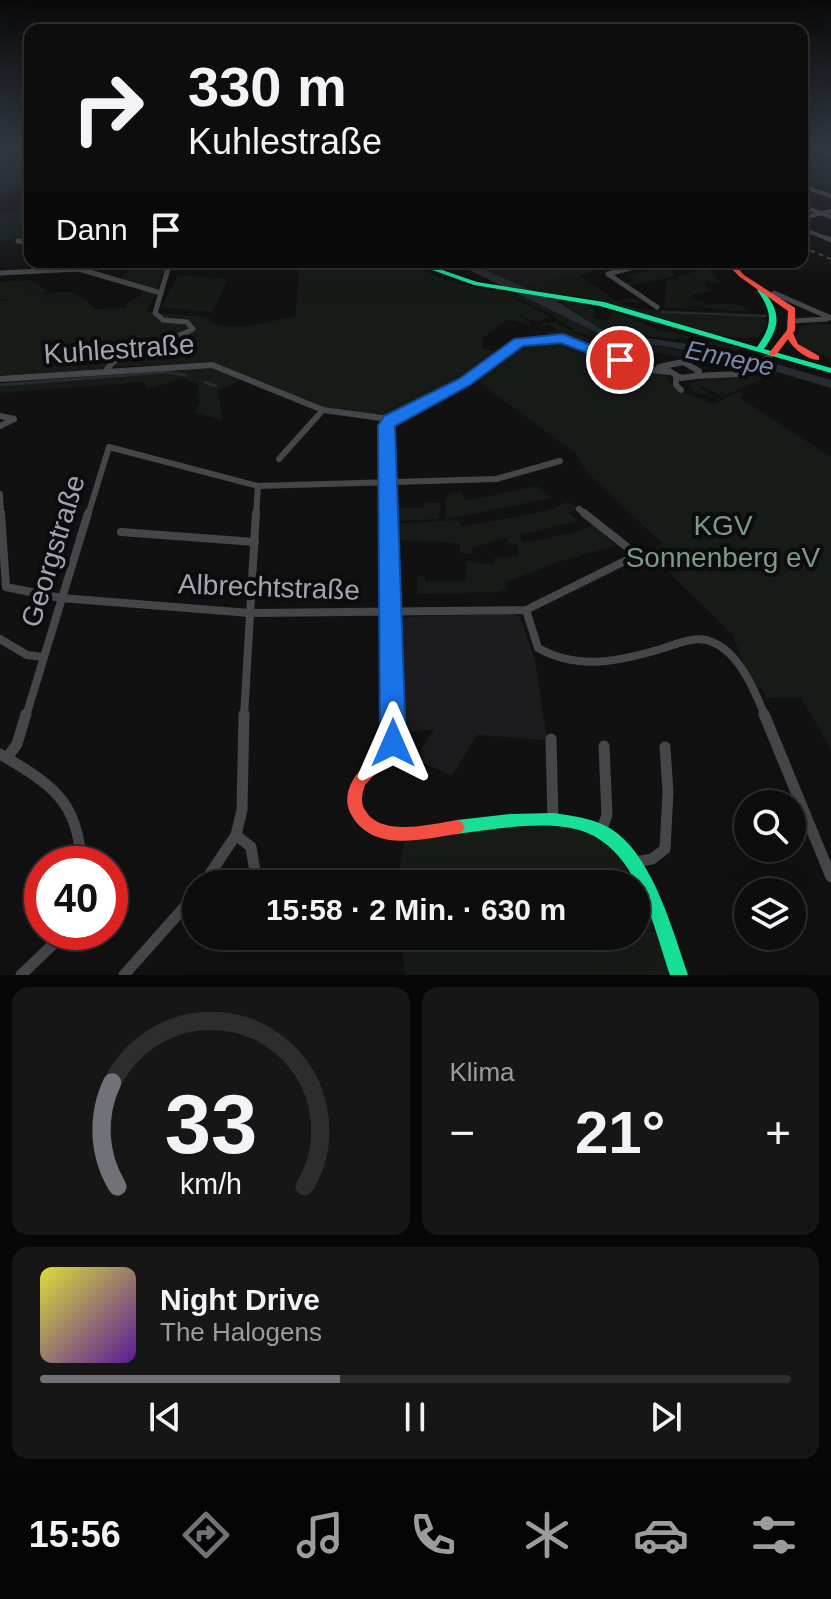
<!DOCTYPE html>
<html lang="de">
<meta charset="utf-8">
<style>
:root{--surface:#0d0d0d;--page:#161616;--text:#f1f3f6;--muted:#9a9c9d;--line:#2d2d2e;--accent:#707179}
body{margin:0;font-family:Arial,sans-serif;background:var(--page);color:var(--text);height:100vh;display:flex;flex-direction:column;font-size:30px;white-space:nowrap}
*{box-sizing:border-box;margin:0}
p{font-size:26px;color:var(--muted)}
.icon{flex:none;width:44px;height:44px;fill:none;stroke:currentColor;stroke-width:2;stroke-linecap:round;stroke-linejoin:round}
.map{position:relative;height:975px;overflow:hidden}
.panel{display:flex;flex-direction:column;gap:12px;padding:12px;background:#070707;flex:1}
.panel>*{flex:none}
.top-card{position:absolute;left:24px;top:24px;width:784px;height:244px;border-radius:16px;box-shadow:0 8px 32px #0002,0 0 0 2px var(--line);background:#0d0d0d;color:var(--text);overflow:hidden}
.controls{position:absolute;left:734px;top:790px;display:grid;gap:16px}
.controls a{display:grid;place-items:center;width:72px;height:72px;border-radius:50%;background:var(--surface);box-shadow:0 8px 32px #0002,0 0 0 2px var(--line);font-size:40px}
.speed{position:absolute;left:24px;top:846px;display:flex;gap:16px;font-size:40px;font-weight:700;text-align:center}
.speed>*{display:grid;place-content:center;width:104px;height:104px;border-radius:50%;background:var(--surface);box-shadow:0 8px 32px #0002,0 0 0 2px var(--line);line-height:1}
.speed .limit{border:12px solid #d22;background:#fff;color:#111}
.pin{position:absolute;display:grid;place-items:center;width:68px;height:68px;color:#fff;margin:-34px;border:4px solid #fff;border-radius:50%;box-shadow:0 2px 8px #0007}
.me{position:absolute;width:88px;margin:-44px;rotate:0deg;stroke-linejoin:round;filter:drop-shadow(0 0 6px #0008)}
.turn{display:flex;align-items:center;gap:28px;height:168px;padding:0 32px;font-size:36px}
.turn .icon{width:104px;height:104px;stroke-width:2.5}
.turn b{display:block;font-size:56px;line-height:68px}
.then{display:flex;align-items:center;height:76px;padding:0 32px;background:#0003;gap:16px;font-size:30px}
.big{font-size:60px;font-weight:700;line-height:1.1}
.panel .card{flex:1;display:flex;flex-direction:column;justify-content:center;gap:12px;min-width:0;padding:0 28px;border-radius:16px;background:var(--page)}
.panel .dial{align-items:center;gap:0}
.dial svg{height:208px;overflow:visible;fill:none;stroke:var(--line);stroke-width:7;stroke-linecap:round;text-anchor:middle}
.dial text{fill:var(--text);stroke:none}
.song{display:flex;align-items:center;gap:24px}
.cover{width:96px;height:96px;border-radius:12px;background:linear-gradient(135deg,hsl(60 70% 55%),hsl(270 70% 35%))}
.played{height:8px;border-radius:4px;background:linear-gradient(90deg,var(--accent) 40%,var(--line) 40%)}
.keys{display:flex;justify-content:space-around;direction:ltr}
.heat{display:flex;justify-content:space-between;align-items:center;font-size:44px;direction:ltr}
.panel .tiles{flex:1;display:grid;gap:12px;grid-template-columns:1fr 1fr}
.card:last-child{grid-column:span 2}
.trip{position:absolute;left:182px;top:870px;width:468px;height:80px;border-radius:40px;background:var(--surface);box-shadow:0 8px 32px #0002,0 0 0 2px var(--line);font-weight:700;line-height:80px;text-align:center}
.tabs{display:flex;height:128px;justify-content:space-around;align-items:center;background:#050505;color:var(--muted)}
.tabs .icon{width:56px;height:56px}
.tabs .selected{color:var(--accent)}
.tabs b{font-size:36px;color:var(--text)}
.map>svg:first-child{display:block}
.built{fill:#1c1b1d}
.green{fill:#161b18}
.water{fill:#262a31}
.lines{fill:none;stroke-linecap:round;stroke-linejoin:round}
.stream-far1{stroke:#262a31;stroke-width:2}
.stream{stroke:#262a31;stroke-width:3}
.street-far4{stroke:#45464a;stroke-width:4}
.street-far3{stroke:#45464a;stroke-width:5}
.street-far2{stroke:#45464a;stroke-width:6}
.street-far1{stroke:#45464a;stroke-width:8}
.street{stroke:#45464a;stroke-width:11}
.fast{fill:#16e098;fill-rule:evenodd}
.jam{fill:#f24e42;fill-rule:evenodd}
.rail{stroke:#464648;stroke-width:2;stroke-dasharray:5 4;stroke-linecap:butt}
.route{fill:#1a73e8;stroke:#114b97;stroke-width:2}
.labels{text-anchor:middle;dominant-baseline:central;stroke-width:8;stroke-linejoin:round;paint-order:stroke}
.far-water-label{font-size:26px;font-style:italic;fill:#7c8aaa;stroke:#0c0b0d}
.street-label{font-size:28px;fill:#a3a4b1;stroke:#0c0b0d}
.park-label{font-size:28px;fill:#7b9b84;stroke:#0c0b0d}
</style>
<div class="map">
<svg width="831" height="975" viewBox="0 0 831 975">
<rect width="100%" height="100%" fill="#111"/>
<g class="built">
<polygon points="0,146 30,146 30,153 27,153 30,154 30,185 0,195"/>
<polygon points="458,262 634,262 522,287"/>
<polygon points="509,613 520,617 535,659 547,740 477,735 452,776 415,759 434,729 404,733 400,626 403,617"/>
</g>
<g class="green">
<polygon points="802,146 831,157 831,190 802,177"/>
<polygon points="30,209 30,241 18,238 0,242 0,213"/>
<polygon points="145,262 166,264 158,289 118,278"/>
<path d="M 300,262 L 405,262 L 446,280 L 507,295 L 551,317 L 538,322 L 520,316 L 532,324 L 530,325 L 508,319 L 484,337 L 482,348 L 501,353 L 465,382 L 389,419 L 323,410 L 213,362 L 114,367 L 116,360 L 134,342 L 121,342 L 105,368 L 118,371 L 204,365 L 242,380 L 218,391 L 222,420 L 193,412 L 200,404 L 198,384 L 183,378 L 148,389 L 144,382 L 0,393 L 0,301 L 10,299 L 0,299 L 0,282 L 31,280 L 46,290 L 43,295 L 67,291 L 84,298 L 95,309 L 127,308 L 126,304 L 141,295 L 141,288 L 157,295 L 146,310 C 162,322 180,318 194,329 L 194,323 L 161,319 L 158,313 L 209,317 L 210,322 C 235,335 269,320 295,317 Z"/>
<path d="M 691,262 L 705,263 L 669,271 L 676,276 L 713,268 L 709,270 L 720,283 L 705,283 L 711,291 L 691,295 L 694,300 C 720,311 728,295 748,311 C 724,313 704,304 681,306 L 701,310 L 661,307 L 668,305 L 664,305 L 667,280 L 691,273 L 629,286 L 625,283 L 635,280 L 625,276 Z"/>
<path d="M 605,267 L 580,276 L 616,301 L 635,298 L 644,304 L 620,302 L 622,305 L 639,309 L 765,314 L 767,325 L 760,336 C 715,345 645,312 600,300 C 576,294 543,296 522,286 Z"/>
<polygon points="178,275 228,279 212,312 161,307"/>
<polygon points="482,288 527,296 604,336 747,363 739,367 616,346 575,331 551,314 514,297"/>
<polygon points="540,295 586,304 595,310 593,318 608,320 613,311 657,329 739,348 738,351 751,355 678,337 684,340 606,332 560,302"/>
<path d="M 556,322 L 579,335 L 649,360 L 653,365 C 616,359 586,341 547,334 L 545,332 L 557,331 L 549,324 L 538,328 L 542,323 Z"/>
<polygon points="814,323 831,325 831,359 802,347 796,338 800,327"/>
<polygon points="560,341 591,350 590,355 584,357 599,354 629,366 664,375 674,388 714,404 737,392 745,393 740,398 831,457 831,750 801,697 767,698 761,688 754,689 732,634 648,552 663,544 587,473 575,453 476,380 517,346"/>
<path d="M 768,368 L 780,372 L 723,396 L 703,387 L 700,388 L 713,396 L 696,393 L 688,386 C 699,372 746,386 768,368 Z"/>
<polygon points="537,486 552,498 446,519 445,502 449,493 460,491 465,501"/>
<polygon points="568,502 578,509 569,513 578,521 518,535 523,543 572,533 593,525 616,546 560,561 508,581 504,584 506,589 498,592 417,594 417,576 425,576 425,582 466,581 467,561 495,565 494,558 518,556 517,544 511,546 506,538 472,547 473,555 461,552 459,543 394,540 393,524 458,520 462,527 546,511"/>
<polygon points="425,503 441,503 439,519 393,521 393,508 424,508"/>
<polygon points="540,818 584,825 636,862 679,975 405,975 401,936 636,936 636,884 396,884 406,834"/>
</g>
<polygon class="water" points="437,262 458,262 480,268 558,302 606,332 728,350 831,380 831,388 730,358 604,336 469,270"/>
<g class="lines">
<g class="stream-far1">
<polyline points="405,262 410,265"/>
<polyline points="662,312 766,316"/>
<polyline points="639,360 643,359"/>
</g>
<g class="stream">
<polyline points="635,361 643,359"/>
<polyline points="205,382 216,386"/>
<polyline points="0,385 167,372 185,375"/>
</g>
<g class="street-far4">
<polyline points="817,149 831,155"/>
<polyline points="802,186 831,196"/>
<polyline points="802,206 831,217"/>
<polyline points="802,218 831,211"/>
<polyline points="802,229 831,240"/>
</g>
<g class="street-far3">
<polyline points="826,238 831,240"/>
<polyline points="18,241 30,242"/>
<polyline points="652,262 608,274 657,307"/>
<polyline points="0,273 79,269 161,293"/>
<polyline points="774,293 831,318"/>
<polyline points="793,321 827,319"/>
<path d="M 114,360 C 137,341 168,344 193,329 L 187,322 L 163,320 L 155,313 L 170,262"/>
<path d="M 493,360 C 539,324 574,341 622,360"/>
<polyline points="766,360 773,353"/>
</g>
<g class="street-far2">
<polyline points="617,358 645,369 668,372"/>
<polyline points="659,367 683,362 699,371 696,376 681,378 666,369"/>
<polyline points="107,369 117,358"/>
<polyline points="696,376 738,374 768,358"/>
<polyline points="676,377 676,385 681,390"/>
<polyline points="0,379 212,365 323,410 389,419 465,382 496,358"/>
<polyline points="0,416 14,419"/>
<polyline points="0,426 14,419"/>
<polyline points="279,459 323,410"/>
<polyline points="0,494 1,515"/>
<polyline points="579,509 587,515"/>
<polyline points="88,515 109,447 258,486 496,479 560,461"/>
<polyline points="256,515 258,486"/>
</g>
<g class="street-far1">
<polyline points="1,513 6,587 61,598 250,613 526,610 637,555 584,513"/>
<polyline points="121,532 255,542"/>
<path d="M 526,610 L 538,648 C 579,671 621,661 664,648 C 679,643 697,635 712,642 C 739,652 755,691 765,716"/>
<polyline points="0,639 27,655 43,657"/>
<polyline points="26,716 88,513"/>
<polyline points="244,716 256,513"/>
</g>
<g class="street">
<polyline points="764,714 831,877"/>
<polyline points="551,739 553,819"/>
<path d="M 0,754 C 51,784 79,801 81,864"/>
<polyline points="7,758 17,744 26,714"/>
<polyline points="601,832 607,815 604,746"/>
<polyline points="236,835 251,847 257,884"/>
<polyline points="636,862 652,859 665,849 668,792 665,747"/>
<polyline points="203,884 236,835 242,810 244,714"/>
<polyline points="21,975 66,932"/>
<polyline points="124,975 196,894"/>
</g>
<g class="fast">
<path d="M 410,262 L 419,262 L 477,282 L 604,302 L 757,347 C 773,325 773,312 757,290 L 762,289 C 781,312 781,325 764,349 L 831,368 L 831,373 L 600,306 L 474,285 Z"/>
<path d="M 553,813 C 575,816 599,819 617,833 C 654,862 673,931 688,975 L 670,975 C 654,927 638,852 585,832 C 550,819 494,829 457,834 L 452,832 L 449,827 L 452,822 L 457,820 L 511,814 Z"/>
</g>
<g class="jam">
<path d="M 725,262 L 732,262 L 744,275 L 795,308 L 795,330 L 793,333 L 798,344 L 819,356 L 819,360 C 808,360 793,349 788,339 L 776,355 L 770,355 L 769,353 L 787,330 L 788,311 L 740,277 Z"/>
<path d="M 389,416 L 393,419 L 401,736 L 394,753 L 365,785 C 362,794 360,802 365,810 C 381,838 431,824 457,820 L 462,822 L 465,827 L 462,832 L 457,834 C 423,839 374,853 352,816 C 345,805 346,792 353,780 C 362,763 382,755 387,736 L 385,419 Z"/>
</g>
<polyline class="rail" points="802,247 831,259"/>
</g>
<linearGradient id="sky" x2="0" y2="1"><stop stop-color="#090909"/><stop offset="0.52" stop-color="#323843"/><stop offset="1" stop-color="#323843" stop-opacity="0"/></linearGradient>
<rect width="831" height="283" fill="url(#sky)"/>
<polygon class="route" points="563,334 628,360 615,363 561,343 523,346 470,385 395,426 406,743 402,751 393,754 384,751 380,743 378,426 384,416 459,379 514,339"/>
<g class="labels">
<g class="far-water-label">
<text transform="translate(730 358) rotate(12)">Ennepe</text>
</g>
<g class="street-label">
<text transform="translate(119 349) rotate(-4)">Kuhlestraße</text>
<text transform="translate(53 551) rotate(-73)">Georgstraße</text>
<text transform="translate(269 587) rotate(2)">Albrechtstraße</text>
</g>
<g class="park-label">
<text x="723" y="525">KGV<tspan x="723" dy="32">Sonnenberg eV</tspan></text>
</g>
</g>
</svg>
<div class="controls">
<a><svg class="icon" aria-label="search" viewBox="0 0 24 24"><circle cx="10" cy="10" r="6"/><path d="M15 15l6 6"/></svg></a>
<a><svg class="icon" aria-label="layers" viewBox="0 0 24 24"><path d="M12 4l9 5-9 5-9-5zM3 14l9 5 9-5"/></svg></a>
</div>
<div class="speed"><div class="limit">40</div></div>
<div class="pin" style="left:620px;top:360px;background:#d93025"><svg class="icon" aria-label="arrive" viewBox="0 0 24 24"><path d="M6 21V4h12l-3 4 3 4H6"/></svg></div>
<svg class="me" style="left:393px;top:743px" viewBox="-20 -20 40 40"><path d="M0-17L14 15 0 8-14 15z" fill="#1a73e8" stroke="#fff" stroke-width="4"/></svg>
<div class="trip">15:58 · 2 Min. · 630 m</div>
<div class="top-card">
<div class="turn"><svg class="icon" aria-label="right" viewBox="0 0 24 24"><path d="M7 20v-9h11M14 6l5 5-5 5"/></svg><div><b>330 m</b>Kuhlestraße</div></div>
<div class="then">Dann<svg class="icon" aria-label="arrive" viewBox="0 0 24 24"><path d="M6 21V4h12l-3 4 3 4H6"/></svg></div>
</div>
</div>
<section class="panel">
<div class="tiles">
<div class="card dial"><svg viewBox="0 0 100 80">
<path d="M14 69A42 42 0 1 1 86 69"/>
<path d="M14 69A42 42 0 0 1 12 29" stroke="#707179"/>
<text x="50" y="56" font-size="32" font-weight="700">33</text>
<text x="50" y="72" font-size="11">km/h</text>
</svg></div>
<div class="card"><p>Klima</p>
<div class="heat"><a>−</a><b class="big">21°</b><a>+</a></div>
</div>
<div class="card">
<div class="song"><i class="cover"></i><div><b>Night Drive</b><p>The Halogens</p></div></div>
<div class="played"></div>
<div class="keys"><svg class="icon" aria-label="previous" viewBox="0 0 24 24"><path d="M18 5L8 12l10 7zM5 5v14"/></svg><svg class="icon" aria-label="pause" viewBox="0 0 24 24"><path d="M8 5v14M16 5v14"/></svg><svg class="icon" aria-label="next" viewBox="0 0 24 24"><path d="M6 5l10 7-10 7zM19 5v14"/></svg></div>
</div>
</div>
</section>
<nav class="tabs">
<b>15:56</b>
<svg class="icon selected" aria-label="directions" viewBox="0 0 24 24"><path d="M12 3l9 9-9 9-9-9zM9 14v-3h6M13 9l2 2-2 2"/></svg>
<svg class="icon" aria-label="music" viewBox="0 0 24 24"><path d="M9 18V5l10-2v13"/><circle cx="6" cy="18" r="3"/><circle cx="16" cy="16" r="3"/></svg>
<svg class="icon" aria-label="phone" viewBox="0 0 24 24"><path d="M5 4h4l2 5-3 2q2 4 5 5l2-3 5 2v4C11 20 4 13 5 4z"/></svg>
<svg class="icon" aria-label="climate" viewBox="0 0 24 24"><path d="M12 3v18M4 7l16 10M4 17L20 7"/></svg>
<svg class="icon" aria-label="car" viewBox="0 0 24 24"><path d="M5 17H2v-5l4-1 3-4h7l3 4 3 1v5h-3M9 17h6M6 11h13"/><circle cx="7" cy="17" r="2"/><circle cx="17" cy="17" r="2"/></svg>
<svg class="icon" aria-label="filters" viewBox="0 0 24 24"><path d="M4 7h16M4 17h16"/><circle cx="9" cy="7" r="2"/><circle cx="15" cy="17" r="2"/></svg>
</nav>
